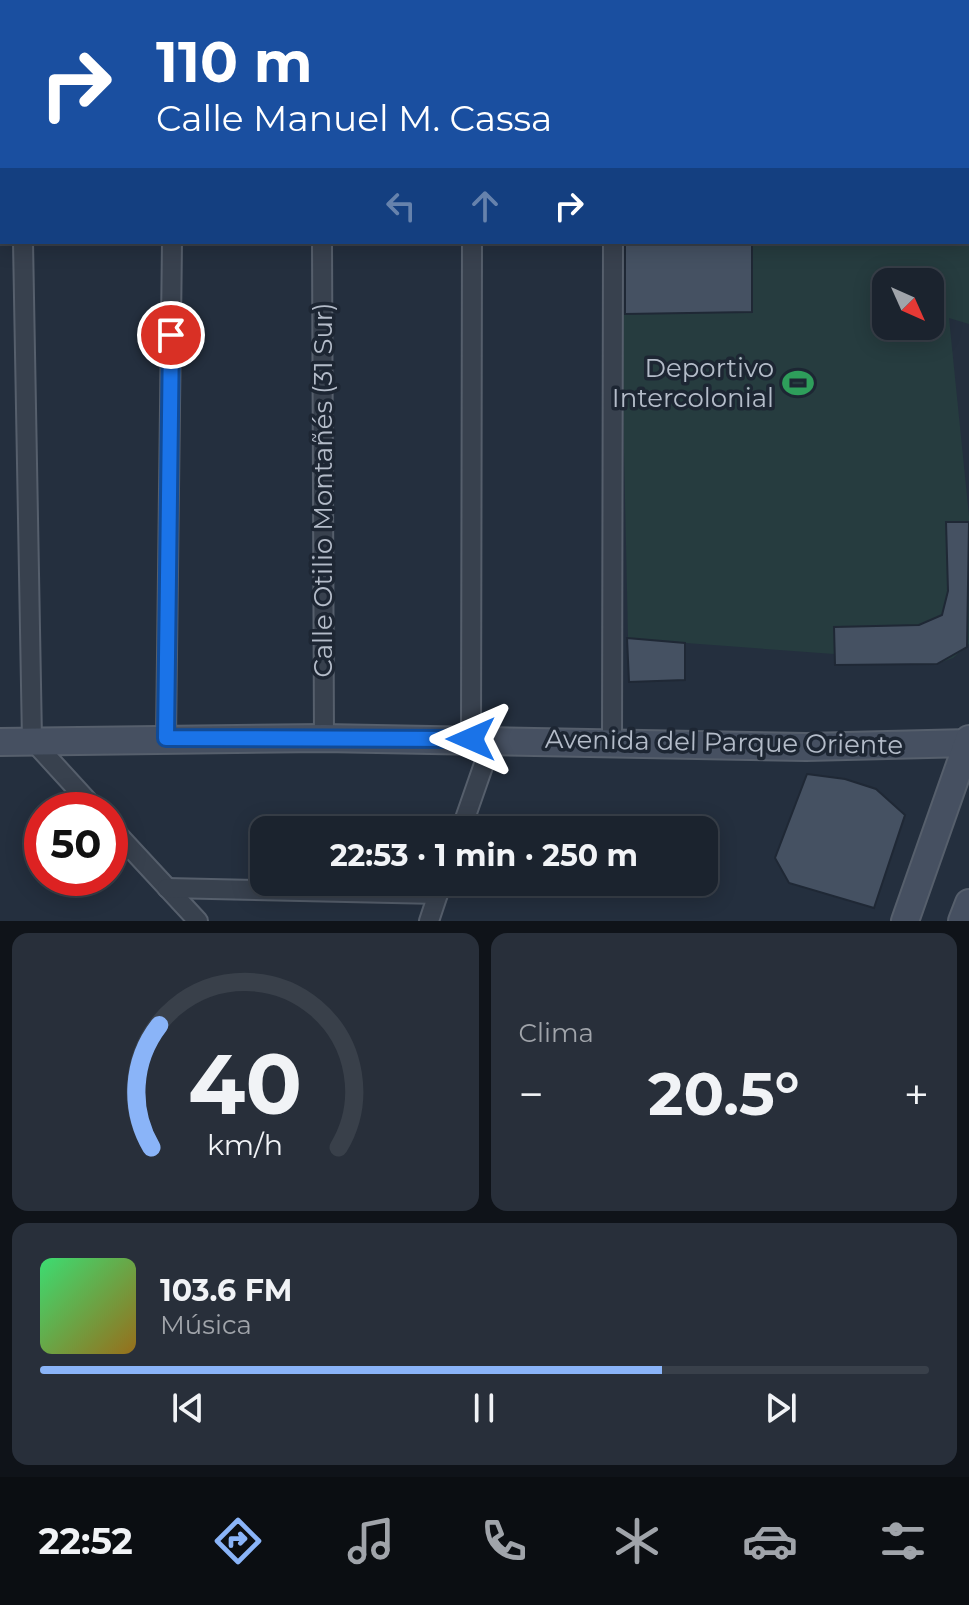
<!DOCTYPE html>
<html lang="es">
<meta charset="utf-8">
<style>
:root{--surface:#1b232e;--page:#282f3a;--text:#f1f3f6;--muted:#a0a4aa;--line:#39404a;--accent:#8ab4f8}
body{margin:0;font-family:Montserrat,sans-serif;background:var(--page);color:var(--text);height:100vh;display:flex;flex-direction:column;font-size:30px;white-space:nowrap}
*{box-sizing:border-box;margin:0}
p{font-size:26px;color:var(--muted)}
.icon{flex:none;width:44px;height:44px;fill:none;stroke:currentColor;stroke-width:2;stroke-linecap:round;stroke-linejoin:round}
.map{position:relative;height:921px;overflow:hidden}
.panel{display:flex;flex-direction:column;gap:12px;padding:12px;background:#0f1319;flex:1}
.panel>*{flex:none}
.top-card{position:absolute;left:0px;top:0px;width:970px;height:244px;box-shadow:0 4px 20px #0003,0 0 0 2px var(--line);background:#1a4fa0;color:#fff;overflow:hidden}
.needle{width:52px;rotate:135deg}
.controls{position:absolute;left:872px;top:268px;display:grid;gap:16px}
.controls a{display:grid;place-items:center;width:72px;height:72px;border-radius:16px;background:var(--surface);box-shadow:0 4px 20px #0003,0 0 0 2px var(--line);font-size:40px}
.speed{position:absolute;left:24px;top:792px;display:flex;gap:16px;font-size:40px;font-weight:700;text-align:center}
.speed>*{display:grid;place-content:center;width:104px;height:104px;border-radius:50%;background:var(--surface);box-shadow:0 4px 20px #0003,0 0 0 2px var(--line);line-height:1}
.speed .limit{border:12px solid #d22;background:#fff;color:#111}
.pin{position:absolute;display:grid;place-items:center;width:68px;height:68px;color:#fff;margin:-34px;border:4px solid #fff;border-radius:50%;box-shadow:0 2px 8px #0007}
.me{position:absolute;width:88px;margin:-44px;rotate:270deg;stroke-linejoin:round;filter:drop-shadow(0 0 6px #0008)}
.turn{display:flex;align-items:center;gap:28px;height:168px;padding:0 24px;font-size:36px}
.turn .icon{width:104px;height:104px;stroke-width:2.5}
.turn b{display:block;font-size:56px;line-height:68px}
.lanes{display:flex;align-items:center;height:76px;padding:0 24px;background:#0003;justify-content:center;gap:40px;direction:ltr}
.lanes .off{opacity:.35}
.big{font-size:60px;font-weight:700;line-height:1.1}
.panel .card{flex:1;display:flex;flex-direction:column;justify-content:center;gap:12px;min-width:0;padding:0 28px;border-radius:16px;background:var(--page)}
.panel .dial{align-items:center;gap:0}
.dial svg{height:208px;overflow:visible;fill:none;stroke:var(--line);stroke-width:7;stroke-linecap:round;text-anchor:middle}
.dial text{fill:var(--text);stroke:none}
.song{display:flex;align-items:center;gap:24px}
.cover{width:96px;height:96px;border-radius:12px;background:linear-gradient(135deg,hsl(140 70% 55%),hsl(40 70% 35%))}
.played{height:8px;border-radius:4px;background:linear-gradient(90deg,var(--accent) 70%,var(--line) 70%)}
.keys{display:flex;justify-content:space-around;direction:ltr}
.heat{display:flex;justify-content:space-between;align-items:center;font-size:44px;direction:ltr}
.panel .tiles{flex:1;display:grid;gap:12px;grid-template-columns:1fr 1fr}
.card:last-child{grid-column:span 2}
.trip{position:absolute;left:250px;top:816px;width:468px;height:80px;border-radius:16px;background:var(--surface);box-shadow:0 4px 20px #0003,0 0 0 2px var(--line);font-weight:700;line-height:80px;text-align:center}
.dock{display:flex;height:128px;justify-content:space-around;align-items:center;background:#0b0e12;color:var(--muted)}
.dock .icon{width:56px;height:56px}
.dock .active{color:var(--accent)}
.dock b{font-size:36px;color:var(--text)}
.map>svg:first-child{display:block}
.green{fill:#263c3f;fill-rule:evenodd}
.building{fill:#455162;stroke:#1f2835;stroke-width:2}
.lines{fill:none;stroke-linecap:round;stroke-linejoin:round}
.minor-casing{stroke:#565f6c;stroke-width:22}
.secondary-casing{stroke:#565f6c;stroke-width:30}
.minor{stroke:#38414e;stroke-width:18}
.secondary{stroke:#465061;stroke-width:26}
.route-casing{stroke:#114b97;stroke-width:20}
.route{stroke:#1a73e8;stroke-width:14}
.labels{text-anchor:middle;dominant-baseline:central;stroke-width:7;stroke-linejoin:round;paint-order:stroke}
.poi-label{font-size:26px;fill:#b4bcc9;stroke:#1d2633;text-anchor:end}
.street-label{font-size:26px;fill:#b4bcc9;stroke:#1d2633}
</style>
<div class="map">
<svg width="969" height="921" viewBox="0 0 969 921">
<rect width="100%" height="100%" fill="#242f3e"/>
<path class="green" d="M 969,96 L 969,324 L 949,318 L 969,516 L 969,644 L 953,658 L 937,664 L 835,665 L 834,654 L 686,643 L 685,680 L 629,682 L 621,314 L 752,312 L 752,242 L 968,242 ZM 886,282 L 930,282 L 930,326 L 886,326 Z"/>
<g class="building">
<polygon points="625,242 752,242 752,312 625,314"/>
<polygon points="946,522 969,522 967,647 937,664 835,665 834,627 919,625 942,615 948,591"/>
<polygon points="627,638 685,643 685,680 629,682"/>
<polygon points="807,774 845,779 876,789 905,815 874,908 789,883 775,858"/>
</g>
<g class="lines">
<defs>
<g id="minor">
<polyline points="321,0 321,2"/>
<polyline points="469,0 469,2"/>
<polyline points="613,0 613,2"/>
<polyline points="770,0 770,2"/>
<polyline points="23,2 23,0"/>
<polyline points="173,2 173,0"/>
<polyline points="911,2 911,0"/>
<polyline points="968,20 969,20"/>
<polyline points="0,167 2,167"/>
<polyline points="23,242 32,740 96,810"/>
<polyline points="322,242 324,738"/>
<polyline points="166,738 172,242"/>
<polyline points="471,739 472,242"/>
<polyline points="612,744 613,242"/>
<polyline points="110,826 198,921"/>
<polyline points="461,830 493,738"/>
<polyline points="167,888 438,894"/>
<polyline points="429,921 442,882"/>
</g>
<g id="secondary">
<polyline points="0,742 324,738 806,747 969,743"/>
<polyline points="905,921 969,739"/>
<polyline points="962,921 969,903"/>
</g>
</defs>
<use href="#minor" class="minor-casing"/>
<use href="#secondary" class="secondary-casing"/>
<use href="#minor" class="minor"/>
<use href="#secondary" class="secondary"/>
</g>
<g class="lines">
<defs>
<polyline id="route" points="171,335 166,738 471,739"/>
</defs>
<use href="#route" class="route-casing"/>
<use href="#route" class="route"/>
</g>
<defs>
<symbol id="stadium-bare" viewBox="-9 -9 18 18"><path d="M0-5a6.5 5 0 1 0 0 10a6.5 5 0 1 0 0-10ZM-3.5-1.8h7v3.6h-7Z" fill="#2e9e5b" stroke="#1d2633" stroke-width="2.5" paint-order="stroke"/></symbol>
</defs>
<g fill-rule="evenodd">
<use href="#stadium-bare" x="776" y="361" width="44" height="44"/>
</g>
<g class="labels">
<g class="poi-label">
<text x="774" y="368">Deportivo<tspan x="774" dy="30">Intercolonial</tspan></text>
</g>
<g class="street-label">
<text transform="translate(323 490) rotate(-90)">Calle Otilio Montañés (31 Sur)</text>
<text transform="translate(724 742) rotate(1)">Avenida del Parque Oriente</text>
</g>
</g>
</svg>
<div class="controls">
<a><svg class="needle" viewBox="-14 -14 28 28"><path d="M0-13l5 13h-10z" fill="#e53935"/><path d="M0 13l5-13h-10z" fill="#a0a4aa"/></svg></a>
</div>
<div class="speed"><div class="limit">50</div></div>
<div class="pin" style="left:171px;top:335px;background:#d93025"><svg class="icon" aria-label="arrive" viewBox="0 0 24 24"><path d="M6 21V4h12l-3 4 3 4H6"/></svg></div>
<svg class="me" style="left:471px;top:739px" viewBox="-20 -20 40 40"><path d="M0-17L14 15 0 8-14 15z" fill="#1a73e8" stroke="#fff" stroke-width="4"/></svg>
<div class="trip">22:53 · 1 min · 250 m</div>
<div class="top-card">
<div class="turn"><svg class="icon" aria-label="right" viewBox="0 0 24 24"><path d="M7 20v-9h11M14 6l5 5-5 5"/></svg><div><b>110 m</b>Calle Manuel M. Cassa</div></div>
<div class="lanes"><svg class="icon off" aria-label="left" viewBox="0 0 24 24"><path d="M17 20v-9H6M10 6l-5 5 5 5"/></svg><svg class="icon off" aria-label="ahead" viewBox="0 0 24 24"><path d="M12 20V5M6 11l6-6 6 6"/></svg><svg class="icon" aria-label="right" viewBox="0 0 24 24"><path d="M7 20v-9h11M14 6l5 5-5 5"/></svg></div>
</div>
</div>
<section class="panel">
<div class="tiles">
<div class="card dial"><svg viewBox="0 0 100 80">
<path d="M14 69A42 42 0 1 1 86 69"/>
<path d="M14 69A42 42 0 0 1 17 22" stroke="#8ab4f8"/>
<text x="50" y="56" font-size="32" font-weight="700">40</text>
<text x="50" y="72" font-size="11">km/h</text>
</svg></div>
<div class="card"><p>Clima</p>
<div class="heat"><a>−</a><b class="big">20.5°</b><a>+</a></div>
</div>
<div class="card">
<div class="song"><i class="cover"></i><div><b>103.6 FM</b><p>Música</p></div></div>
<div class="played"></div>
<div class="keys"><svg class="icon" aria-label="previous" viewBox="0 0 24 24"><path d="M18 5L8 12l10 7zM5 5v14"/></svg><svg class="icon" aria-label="pause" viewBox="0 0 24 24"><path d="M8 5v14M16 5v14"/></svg><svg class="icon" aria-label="next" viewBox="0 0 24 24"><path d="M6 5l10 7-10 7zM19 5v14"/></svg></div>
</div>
</div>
</section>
<nav class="dock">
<b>22:52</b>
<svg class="icon active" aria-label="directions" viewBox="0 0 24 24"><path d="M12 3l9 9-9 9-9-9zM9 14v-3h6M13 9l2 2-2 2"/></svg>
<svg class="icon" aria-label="music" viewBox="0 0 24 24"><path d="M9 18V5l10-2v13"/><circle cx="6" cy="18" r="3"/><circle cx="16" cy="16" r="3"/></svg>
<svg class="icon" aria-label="phone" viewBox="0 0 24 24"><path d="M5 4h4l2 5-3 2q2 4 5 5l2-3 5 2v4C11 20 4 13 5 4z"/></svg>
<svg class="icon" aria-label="climate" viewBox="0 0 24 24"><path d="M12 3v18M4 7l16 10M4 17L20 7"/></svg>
<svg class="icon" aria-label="car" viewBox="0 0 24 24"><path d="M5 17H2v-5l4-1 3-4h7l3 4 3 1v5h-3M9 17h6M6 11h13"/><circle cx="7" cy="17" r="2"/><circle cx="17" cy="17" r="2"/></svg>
<svg class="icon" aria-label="filters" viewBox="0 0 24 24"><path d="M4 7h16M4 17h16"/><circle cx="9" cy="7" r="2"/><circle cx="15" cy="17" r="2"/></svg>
</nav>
